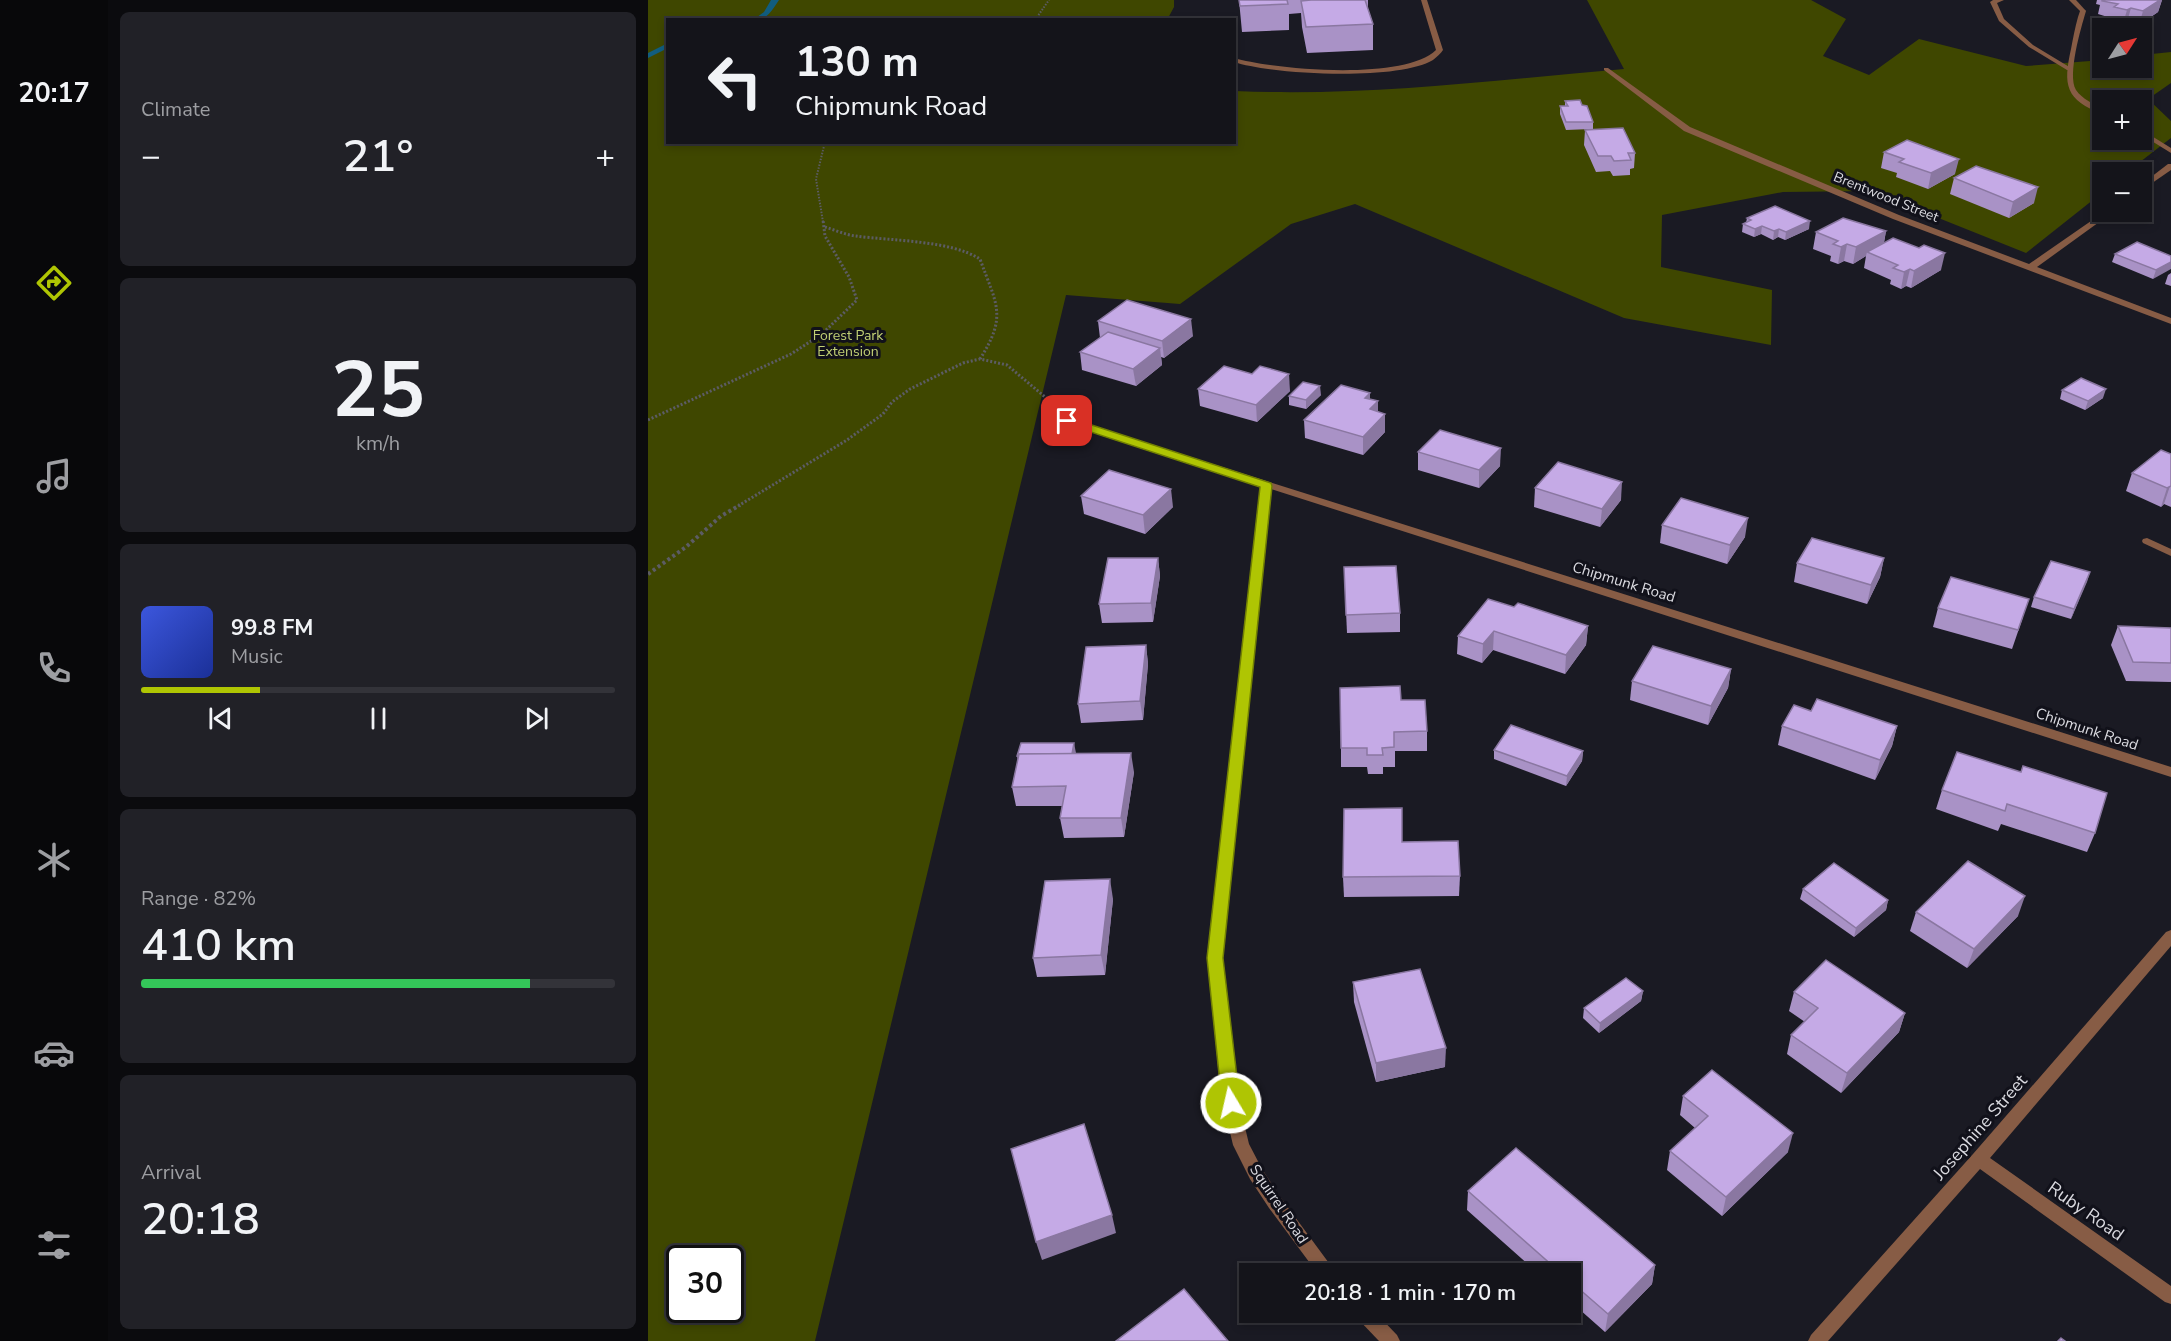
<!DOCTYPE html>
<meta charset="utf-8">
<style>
:root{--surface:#14141a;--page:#212127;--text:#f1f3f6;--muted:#9d9ea2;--line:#333339;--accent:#afc503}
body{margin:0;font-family:"Nunito Sans",sans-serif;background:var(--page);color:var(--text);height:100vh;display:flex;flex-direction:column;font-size:22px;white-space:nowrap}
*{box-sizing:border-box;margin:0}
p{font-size:20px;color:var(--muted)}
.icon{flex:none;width:33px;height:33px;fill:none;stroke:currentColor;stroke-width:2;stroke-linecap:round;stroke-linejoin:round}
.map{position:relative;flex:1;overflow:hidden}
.details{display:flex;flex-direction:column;gap:12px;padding:12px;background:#0b0b0e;width:540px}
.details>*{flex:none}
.banner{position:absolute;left:18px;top:18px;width:570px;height:126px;border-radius:0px;box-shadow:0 3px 9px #0003,0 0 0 2px var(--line);background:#14141a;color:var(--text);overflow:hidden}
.needle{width:39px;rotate:54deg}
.controls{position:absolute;left:1444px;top:18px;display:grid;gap:12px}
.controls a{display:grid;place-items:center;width:60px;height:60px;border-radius:0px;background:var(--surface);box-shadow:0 3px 9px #0003,0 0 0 2px var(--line);font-size:30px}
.speed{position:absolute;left:18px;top:1245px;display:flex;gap:12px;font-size:30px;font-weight:700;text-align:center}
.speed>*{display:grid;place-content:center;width:78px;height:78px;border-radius:50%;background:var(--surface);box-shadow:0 3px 9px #0003,0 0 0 2px var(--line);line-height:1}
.speed .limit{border:3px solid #111;border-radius:9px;background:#fff;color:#111}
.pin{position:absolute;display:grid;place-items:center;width:51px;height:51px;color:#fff;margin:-26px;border-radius:12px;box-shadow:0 3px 9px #0006}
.me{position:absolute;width:66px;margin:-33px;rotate:351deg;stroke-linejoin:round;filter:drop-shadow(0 0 4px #0008)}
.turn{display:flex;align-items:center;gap:21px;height:126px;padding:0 30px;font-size:27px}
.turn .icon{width:78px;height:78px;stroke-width:2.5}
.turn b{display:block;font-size:42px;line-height:51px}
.big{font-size:45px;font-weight:600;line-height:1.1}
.details .card{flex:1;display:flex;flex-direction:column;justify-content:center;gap:9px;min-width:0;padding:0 21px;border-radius:9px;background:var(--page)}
.details .dial{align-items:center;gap:0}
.dial b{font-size:78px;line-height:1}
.song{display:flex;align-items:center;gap:18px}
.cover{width:72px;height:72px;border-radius:9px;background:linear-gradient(135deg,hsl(230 70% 55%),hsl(230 70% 35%))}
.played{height:6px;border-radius:3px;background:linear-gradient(90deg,var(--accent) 25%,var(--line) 25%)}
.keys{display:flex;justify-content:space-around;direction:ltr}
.heat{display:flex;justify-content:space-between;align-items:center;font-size:33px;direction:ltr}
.charge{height:9px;border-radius:4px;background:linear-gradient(90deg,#34c759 82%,var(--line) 0)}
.trip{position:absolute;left:591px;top:1263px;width:342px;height:60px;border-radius:0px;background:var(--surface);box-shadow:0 3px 9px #0003,0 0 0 2px var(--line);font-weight:600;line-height:60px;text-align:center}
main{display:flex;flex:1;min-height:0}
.dock{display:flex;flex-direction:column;width:108px;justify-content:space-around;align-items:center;background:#08080a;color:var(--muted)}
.dock .icon{width:42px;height:42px}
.dock .on{color:var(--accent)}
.dock b{font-size:27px;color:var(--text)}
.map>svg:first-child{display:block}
.forest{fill:#3f4700;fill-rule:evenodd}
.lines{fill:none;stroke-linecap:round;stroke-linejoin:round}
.stream{fill:#115d7f;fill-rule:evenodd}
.path-far2{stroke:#5c5c64;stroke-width:2;stroke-dasharray:1.5 1.5;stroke-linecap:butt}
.path-far1{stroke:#5c5c64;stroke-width:3;stroke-dasharray:2 2;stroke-linecap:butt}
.path{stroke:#5c5c64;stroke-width:4;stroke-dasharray:3 3;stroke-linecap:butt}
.lane{fill:#875c45;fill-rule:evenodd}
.street{fill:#875c45;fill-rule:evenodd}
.wall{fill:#a992c6}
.shaded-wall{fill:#8a77a1}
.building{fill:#c5aae6;stroke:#8a77a1;stroke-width:1.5}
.route{fill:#afc503;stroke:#728002;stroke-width:1.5}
.labels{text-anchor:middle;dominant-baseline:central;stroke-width:6;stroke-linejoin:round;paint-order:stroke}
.far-street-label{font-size:14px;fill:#dadae0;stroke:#11111a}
.far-park-label{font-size:14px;fill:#c1d074;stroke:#11111a}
.street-label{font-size:15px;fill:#dadae0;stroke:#11111a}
.near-street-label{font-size:18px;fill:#dadae0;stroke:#11111a}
</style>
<main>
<nav class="dock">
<b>20:17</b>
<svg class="icon on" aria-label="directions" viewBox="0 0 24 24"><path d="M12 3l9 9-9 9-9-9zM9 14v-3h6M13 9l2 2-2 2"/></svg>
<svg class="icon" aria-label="music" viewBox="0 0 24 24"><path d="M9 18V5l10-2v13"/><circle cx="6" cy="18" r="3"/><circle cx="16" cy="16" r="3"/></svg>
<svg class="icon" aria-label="phone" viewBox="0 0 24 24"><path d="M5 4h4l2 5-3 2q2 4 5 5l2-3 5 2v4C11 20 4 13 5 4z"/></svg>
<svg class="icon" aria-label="climate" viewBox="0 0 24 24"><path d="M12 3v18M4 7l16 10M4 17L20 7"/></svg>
<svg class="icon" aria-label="car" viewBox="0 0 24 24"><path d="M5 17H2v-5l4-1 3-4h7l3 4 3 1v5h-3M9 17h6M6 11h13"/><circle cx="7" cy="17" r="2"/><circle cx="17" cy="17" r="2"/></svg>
<svg class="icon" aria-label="filters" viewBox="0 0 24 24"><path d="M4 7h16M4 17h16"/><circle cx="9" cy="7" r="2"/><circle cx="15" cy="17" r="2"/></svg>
</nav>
<section class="details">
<div class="card"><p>Climate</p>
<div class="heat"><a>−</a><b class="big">21°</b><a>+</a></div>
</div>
<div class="card dial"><b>25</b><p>km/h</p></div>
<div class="card">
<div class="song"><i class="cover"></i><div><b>99.8 FM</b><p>Music</p></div></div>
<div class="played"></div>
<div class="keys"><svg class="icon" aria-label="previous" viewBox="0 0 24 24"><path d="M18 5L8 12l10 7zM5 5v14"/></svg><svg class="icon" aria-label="pause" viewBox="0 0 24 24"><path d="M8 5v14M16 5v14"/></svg><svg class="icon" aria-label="next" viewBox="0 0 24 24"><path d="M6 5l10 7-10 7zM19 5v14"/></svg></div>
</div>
<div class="card"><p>Range · 82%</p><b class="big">410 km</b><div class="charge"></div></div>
<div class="card"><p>Arrival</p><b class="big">20:18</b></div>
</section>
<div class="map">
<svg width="1523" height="1341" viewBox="0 0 1523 1341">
<rect width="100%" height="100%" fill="#1a1a23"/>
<path class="forest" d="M 0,0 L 526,0 L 526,7 L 519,20 L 20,20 L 20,142 L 586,142 L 587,91 C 716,97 847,80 976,69 L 939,0 L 1163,0 L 1198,19 L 1175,56 L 1221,75 L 1271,39 L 1378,66 L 1455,60 L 1455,68 L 1494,68 L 1494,55 L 1523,52 L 1523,83 L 1500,99 L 1523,121 L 1523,138 L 1479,172 L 1455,172 L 1455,192 L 1378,253 L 1223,191 L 1135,192 L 1014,215 L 1013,267 L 1124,290 L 1123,345 L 976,318 L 707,204 L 643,224 L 532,304 L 418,295 L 167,1341 L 0,1341 ZM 1455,100 L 1494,100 L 1494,140 L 1455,140 ZM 32,1258 L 82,1258 L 82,1310 L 32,1310 Z"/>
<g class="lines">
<g class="stream">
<path d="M 123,0 L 131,0 C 123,12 119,20 105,20 L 116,12 Z"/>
<polygon points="20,43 20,48 0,58 0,53"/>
</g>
<g class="path-far2">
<polyline points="387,20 401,0"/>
<polyline points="175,222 168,179 176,146 180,142"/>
</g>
<g class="path-far1">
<path d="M 177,227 C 187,230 198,235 208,236 C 244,241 302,240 332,259 C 348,304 360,315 332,359"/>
<polyline points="0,420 143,354 174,334 209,300 201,277 177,236 175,220"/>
<polyline points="90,506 199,440 235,414 244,402 262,389 315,363 332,359 359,365 403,402"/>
</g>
<polyline class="path" points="0,574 38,547 73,516 92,505"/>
<g class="lane">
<path d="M 773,0 L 779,0 L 795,50 C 793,53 789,57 785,60 C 750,81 626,75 586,62 L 586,58 C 628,70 756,81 788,50 Z"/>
<polygon points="1356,0 1349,3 1356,19 1385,45 1423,68 1423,70 1419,70 1381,47 1351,21 1342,2 1345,0"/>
<polygon points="1421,0 1428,0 1438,11 1433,12"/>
</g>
<g class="street">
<path d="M 1435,9 L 1438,11 C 1433,28 1419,75 1428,90 C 1434,99 1446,104 1455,109 L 1455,114 C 1417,100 1415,85 1423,49 C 1425,38 1427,28 1430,17 L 1432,11 Z"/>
<polygon points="956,68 960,68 1042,127 1251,215 1381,264 1456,212 1465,212 1389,267 1523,318 1523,324 1245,219 1036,131 956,70"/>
<polygon points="1494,130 1523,148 1523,153 1494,135"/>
<polygon points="1520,164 1523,164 1523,170 1494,190 1494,184"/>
<polygon points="419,418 1523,767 1523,777 623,489 574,958 588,1090 601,1144 614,1169 633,1198 689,1274 670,1274 621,1208 602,1179 585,1145 572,1090 560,958 613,486 415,423 415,419"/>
<polygon points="1499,538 1523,549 1523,556 1495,543 1494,541 1495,539"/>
<polygon points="1523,930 1523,946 1342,1158 1523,1286 1523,1304 1517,1302 1332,1169 1180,1341 1160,1341 1163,1335 1325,1154 1518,932"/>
<polygon points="707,1312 727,1312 749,1335 752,1341 731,1341 709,1318"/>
</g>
</g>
<g class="wall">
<polygon points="591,0 720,0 720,9 725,24 725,50 659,53 654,27 653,13 641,14 641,30 594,32"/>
<polygon points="1449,0 1514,0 1510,12 1491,25 1479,22 1475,24 1462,21 1463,18 1450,14 1452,5 1448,4"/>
<polygon points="917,101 934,105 945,122 945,129 987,153 986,168 982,169 982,175 965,176 962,171 948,172 936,145 937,130 943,129 918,130 912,114 912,106 917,106"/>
<polygon points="1236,152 1307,174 1280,189 1248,177 1249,173 1233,168"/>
<polygon points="1306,178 1386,203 1361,218 1302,194"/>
<polygon points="1099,218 1161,229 1137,240 1130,237 1125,240 1113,234 1106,237 1094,232 1095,224 1098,223"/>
<polygon points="1238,231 1236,243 1293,270 1263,288 1258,286 1253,289 1242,284 1243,280 1216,268 1218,256 1205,264 1196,261 1190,264 1182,261 1183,256 1165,249 1168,232"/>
<polygon points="1467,254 1523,256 1505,279 1464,262"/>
<polygon points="1523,273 1523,286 1517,284 1520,275"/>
<polygon points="450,321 545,336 516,358 513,357 514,365 488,386 434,370 432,352 452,338"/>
<polygon points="604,374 642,391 609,422 552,406 550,389"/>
<polygon points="1414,390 1455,398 1437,410 1412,399"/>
<polygon points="722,393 722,399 730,401 730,412 737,432 715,455 657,438 656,420"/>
<polygon points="673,395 658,409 641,405 641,396"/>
<polygon points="770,452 852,466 831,488 770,470"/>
<polygon points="1523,454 1523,507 1516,504 1513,507 1478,491 1484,473"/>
<polygon points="887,488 973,500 952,527 886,507"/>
<polygon points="433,496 525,507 497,534 436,514"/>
<polygon points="1014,525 1097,537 1079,564 1012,543"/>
<polygon points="510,558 512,576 505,622 454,623 451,604"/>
<polygon points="1236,558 1232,577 1219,604 1146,582 1149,563"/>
<polygon points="696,567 752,613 752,632 699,633"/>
<polygon points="1442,572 1423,619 1383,607 1386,597"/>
<polygon points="866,607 940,626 938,645 917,674 845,650 834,663 809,654 810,636"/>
<polygon points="1290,608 1375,617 1364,649 1285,627"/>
<polygon points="1470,626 1523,628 1523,682 1478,681 1463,645"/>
<polygon points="498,645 500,664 495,720 433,723 430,704"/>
<polygon points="1083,669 1080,688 1060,725 982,700 984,681"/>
<polygon points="753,700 779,731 779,751 747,751 747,767 735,767 735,774 720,774 719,767 693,767 693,748"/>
<polygon points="1163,711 1249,726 1244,746 1227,780 1130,745 1134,726"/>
<polygon points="846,750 935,751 934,761 918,786 846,759"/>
<polygon points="1309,752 1447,833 1439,852 1353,824 1350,831 1288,809 1294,790"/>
<polygon points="427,754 486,772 476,837 416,838 412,818 414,806 368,806 364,787 370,760 369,756"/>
<polygon points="754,842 812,876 811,896 696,897 695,877"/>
<polygon points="1155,889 1240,900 1238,910 1206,937 1152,899"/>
<polygon points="465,899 457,975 389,977 385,958"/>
<polygon points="1268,912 1370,916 1319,968 1262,931"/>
<polygon points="705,982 797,1067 728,1082 706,1002"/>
<polygon points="995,991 993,1001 951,1033 935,1018 936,1008"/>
<polygon points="1146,992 1257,1013 1251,1032 1193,1093 1139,1054 1143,1035 1157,1022 1141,1011"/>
<polygon points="1035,1096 1140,1152 1074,1216 1019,1170 1022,1151 1047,1128 1032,1115"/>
<polygon points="820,1191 1007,1265 1004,1284 957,1332 922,1301 922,1274 891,1274 819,1210"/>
</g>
<g class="shaded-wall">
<polygon points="1512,0 1514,0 1510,12 1491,25 1495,11"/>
<polygon points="1483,8 1479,22 1475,24 1479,10"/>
<polygon points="1311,159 1307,174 1280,189 1283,173"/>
<polygon points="1390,187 1386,203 1361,218 1365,202"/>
<polygon points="1162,221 1161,229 1137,240 1138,232"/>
<polygon points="1114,226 1113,234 1106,237 1107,229"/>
<polygon points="1131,229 1130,237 1125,240 1126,231"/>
<polygon points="1238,231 1235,247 1219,252 1218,256 1205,264 1208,247"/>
<polygon points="1199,244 1196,261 1190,264 1193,247"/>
<polygon points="1297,253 1293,270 1263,288 1266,271"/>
<polygon points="1523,262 1523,269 1505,279 1508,270"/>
<polygon points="1262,269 1258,286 1253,289 1256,272"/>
<polygon points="543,319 545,336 516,358 514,341"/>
<polygon points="512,348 514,365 488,386 485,369"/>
<polygon points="641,374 642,391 609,422 608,405"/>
<polygon points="672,386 673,395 658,409 658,400"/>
<polygon points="1458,389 1455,398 1437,410 1440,401"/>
<polygon points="722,393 722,410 717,398"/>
<polygon points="730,401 730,419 722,409"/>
<polygon points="737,414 737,432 715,455 715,437"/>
<polygon points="853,448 852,466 831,488 831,470"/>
<polygon points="974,482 973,500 952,527 954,509"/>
<polygon points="1522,486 1516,504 1513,507 1519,488"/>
<polygon points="523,489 525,507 497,534 495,515"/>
<polygon points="1100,518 1097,537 1079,564 1082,545"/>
<polygon points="510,558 512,576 505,622 503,603"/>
<polygon points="1236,558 1232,577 1219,604 1223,585"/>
<polygon points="1442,572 1439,582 1423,619 1426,609"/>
<polygon points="940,626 938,645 917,674 918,655"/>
<polygon points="846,631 845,650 834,663 835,644"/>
<polygon points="498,645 500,664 495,720 492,701"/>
<polygon points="1083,669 1080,688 1060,725 1063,706"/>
<polygon points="1249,726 1244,746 1227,780 1232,760"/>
<polygon points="426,743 428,753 423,756"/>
<polygon points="935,751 934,761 918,786 919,776"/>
<polygon points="483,753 486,772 476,837 473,818"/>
<polygon points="462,879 465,899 457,975 453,955"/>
<polygon points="1377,896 1370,916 1319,968 1326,949"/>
<polygon points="1240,900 1238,910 1206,937 1208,928"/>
<polygon points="995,991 993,1001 951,1033 952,1023"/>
<polygon points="1257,1013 1251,1032 1193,1093 1199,1073"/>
<polygon points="798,1048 797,1067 728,1082 728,1063"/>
<polygon points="1145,1133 1140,1152 1074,1216 1078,1197"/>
<polygon points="464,1215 468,1233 394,1260 388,1242"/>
<polygon points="1007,1265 1004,1284 957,1332 960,1314"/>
</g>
<g class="building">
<polygon points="591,0 639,0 640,4 592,6"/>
<polygon points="663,0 717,0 725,24 658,27 653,1"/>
<polygon points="1454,0 1512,0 1495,11 1483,8 1479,10 1466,7 1470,4 1454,1"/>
<polygon points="932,100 934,105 939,106 945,122 918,122 912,106 920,106 917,101"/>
<polygon points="975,128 987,153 980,153 983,160 966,161 963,156 950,156 937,130"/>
<polygon points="1259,140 1311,159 1283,173 1251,162 1256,159 1236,152"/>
<polygon points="1328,166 1390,187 1365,202 1306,178"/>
<polygon points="1127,206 1162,221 1138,232 1131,229 1126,231 1114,226 1107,229 1095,224 1103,220 1099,218"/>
<polygon points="1195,218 1238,231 1208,247 1199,244 1193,247 1185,244 1190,241 1168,232"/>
<polygon points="1245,238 1271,248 1276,245 1297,253 1266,271 1262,269 1256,272 1245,268 1250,265 1219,252"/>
<polygon points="1489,242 1523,256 1523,262 1508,270 1467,254"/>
<polygon points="479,300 543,319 514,341 450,321"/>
<polygon points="460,332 512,348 485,369 432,352"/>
<polygon points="576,366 604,374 612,366 641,374 608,405 550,389"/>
<polygon points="1433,378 1458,389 1440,401 1414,390"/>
<polygon points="655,382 672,386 658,400 641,396"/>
<polygon points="693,385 722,393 717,398 730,401 722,409 737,414 715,437 656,420"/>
<polygon points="792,430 853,448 831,470 770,452"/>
<polygon points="1513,450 1523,454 1523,486 1519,488 1484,473"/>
<polygon points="910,462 974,482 954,509 887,488"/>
<polygon points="461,470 523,489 495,515 433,496"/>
<polygon points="1033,498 1100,518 1082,545 1014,525"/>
<polygon points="1164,538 1236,558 1223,585 1149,563"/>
<polygon points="460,558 510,558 503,603 451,604"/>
<polygon points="1403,561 1442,572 1426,609 1386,597"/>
<polygon points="748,566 752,613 698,615 696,567"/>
<polygon points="1303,577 1381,599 1370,630 1290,608"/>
<polygon points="840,599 866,607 870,603 940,626 918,655 846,631 835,644 810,636"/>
<polygon points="1470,626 1523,628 1523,663 1485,662"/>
<polygon points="498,645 492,701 430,704 438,647"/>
<polygon points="1005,646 1083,669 1063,706 984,681"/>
<polygon points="752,686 753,700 777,700 779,731 746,732 746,747 734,748 735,755 719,755 719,748 693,748 692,688"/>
<polygon points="1169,699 1249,726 1232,760 1134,726 1146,705 1163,711"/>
<polygon points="863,725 935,751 919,776 846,750"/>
<polygon points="373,743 426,743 424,754 371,754 371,756 369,756"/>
<polygon points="1309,752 1373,772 1375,766 1459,793 1447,833 1359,804 1357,811 1294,790"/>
<polygon points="483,753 473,818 412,818 418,786 364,787 371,754"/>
<polygon points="754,808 754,842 810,841 812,876 695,877 696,809"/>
<polygon points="1320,861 1377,896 1326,949 1268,912"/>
<polygon points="1186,863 1240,900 1208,928 1155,889"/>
<polygon points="462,879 453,955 385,958 397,881"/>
<polygon points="1178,960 1257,1013 1199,1073 1143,1035 1170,1008 1146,992"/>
<polygon points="772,969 798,1048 728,1063 705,982"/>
<polygon points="978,978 995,991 952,1023 936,1008"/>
<polygon points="1064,1070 1145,1133 1078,1197 1022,1151 1060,1116 1035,1096"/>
<polygon points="436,1124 464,1215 388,1242 363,1149"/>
<polygon points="868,1148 1007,1265 960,1314 922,1281 922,1274 914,1274 820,1191"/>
<polygon points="536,1289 580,1341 468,1341"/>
<polygon points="1413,1338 1417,1341 1410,1341"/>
</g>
<polygon class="route" points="419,417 623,483 624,486 575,958 592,1103 589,1109 583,1111 576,1109 574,1103 559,958 612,487 415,423 414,421"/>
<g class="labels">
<g class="far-street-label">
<text transform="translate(1238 197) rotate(22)">Brentwood Street</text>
</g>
<g class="far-park-label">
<text x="200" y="335">Forest Park<tspan x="200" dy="16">Extension</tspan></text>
</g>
<g class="street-label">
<text transform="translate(976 582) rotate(17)">Chipmunk Road</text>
<text transform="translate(1439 729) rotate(18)">Chipmunk Road</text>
<text transform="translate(631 1204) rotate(56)">Squirrel Road</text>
</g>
<g class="near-street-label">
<text transform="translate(1332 1127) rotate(-49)">Josephine Street</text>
<text transform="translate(1438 1211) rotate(35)">Ruby Road</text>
</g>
</g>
</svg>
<div class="controls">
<a><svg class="needle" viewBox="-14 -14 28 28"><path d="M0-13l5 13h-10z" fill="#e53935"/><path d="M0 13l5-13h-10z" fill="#9d9ea2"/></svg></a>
<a>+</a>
<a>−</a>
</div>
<div class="speed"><div class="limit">30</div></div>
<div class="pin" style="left:419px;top:421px;background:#d93025"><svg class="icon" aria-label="arrive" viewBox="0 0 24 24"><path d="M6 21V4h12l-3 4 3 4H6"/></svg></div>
<svg class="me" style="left:583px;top:1103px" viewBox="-20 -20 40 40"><circle r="17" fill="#afc503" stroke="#fff" stroke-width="3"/><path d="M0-11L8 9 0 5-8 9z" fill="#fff"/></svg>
<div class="trip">20:18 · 1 min · 170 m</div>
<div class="banner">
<div class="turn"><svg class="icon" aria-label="left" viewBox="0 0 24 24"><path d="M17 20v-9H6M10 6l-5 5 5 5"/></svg><div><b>130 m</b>Chipmunk Road</div></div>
</div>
</div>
</main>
